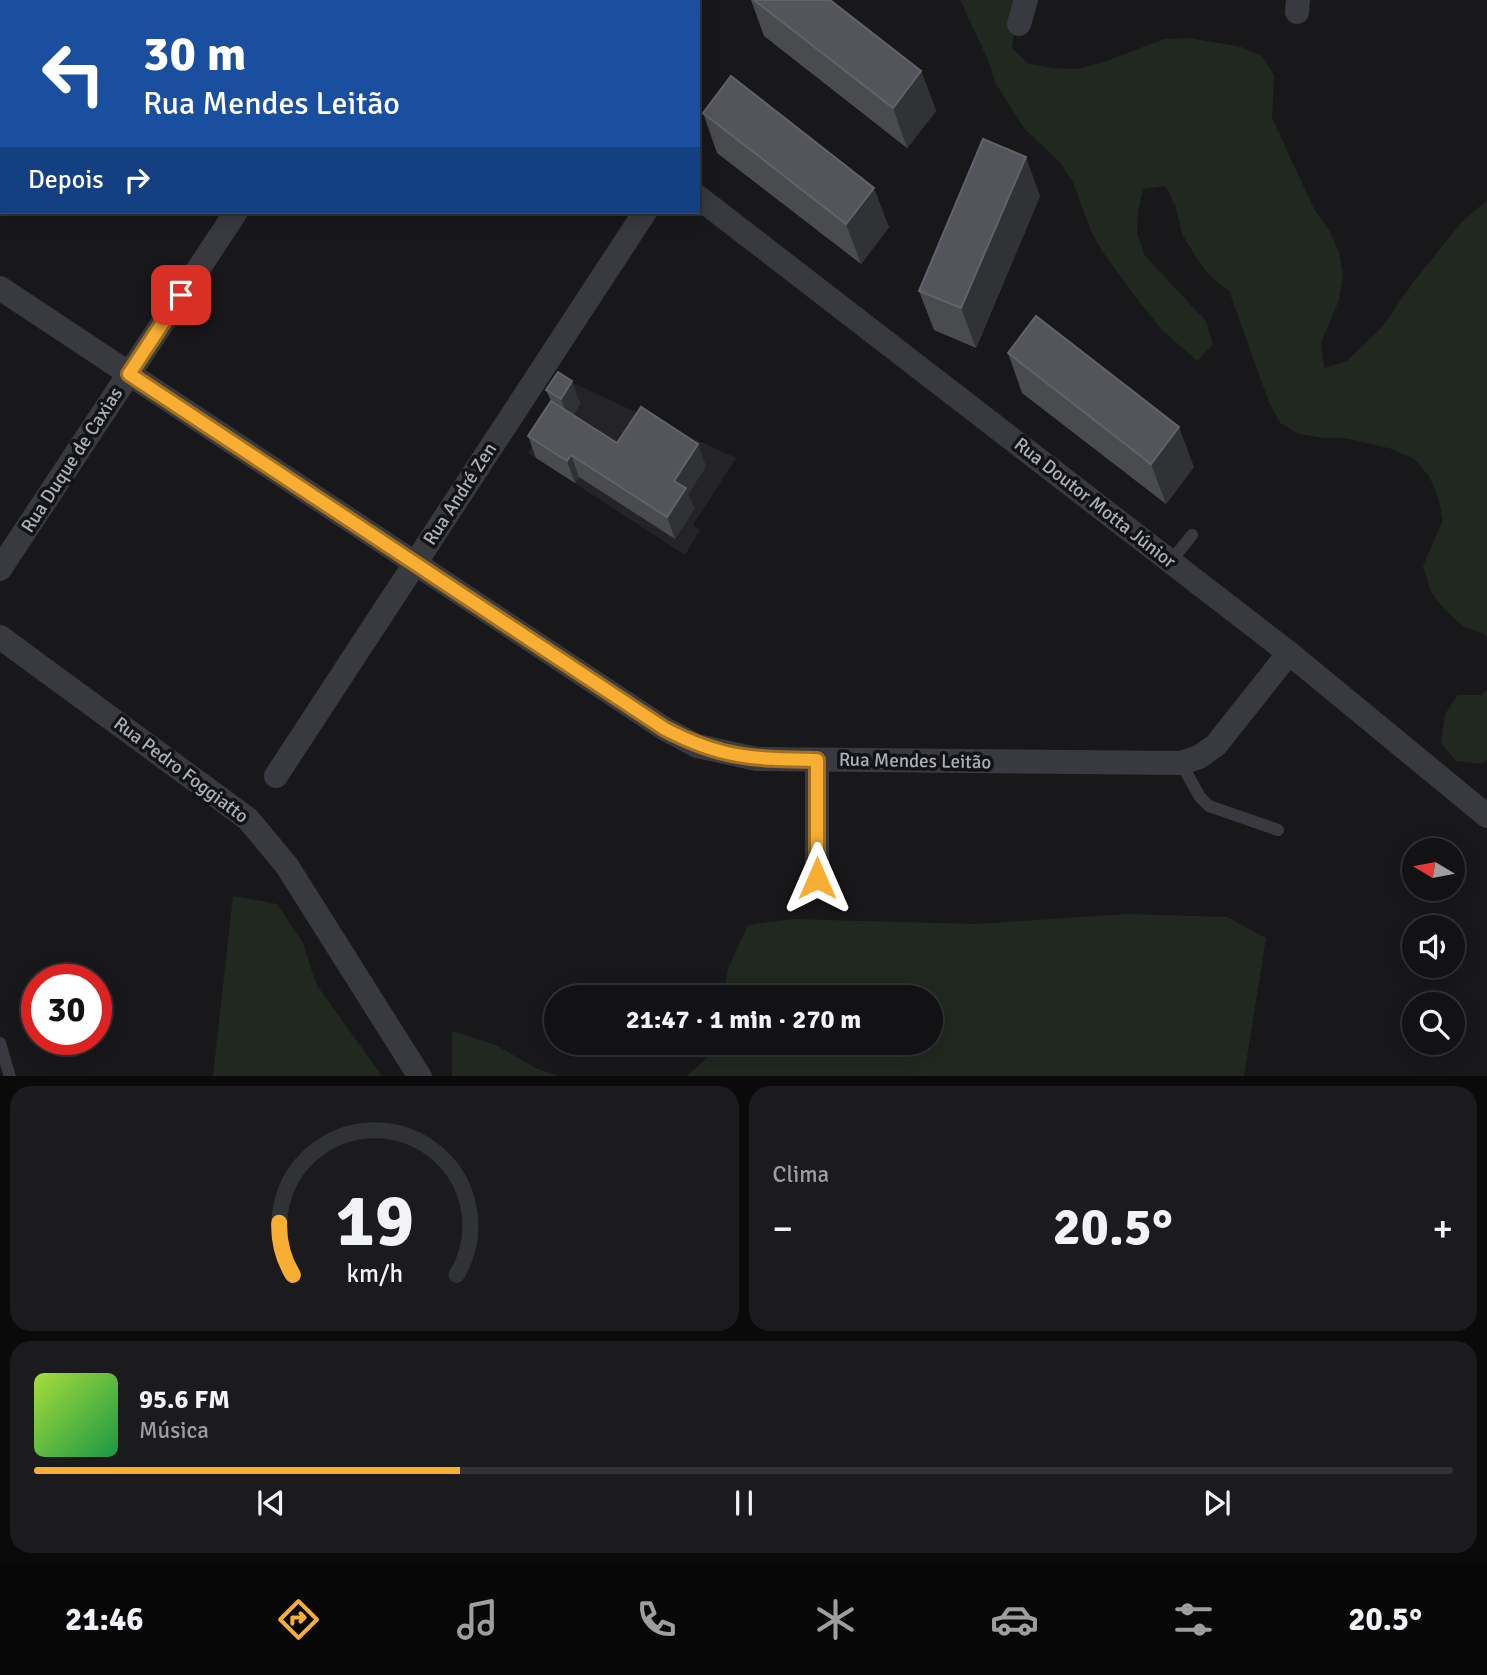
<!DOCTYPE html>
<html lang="pt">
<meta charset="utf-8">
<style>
:root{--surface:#121214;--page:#1b1b1d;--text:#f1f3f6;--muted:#9c9ea0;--line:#313234;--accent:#f7ae33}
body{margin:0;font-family:Signika,sans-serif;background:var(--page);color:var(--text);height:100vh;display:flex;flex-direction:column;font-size:26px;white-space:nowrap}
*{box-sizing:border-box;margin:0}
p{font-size:23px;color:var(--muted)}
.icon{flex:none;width:38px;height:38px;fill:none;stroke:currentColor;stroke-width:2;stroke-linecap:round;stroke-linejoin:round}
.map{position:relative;height:1076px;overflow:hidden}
.details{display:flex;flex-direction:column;gap:10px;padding:10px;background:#0a0a0b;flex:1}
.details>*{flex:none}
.top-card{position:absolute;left:0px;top:0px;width:700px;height:214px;box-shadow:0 4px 18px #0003,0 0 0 2px var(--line);background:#1a4fa0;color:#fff;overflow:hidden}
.needle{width:46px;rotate:280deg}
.fabs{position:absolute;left:1402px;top:838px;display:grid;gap:14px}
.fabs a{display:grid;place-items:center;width:63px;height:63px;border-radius:50%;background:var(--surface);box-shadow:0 4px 18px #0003,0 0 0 2px var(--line);font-size:35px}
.speed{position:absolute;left:21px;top:964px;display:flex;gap:14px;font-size:35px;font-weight:700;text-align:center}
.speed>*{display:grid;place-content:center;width:91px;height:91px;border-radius:50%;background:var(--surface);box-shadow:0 4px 18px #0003,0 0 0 2px var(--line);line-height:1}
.speed .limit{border:10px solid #d22;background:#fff;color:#111}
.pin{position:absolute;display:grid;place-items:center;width:60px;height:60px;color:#fff;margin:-30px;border-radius:14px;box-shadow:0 4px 10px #0006}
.me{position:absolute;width:77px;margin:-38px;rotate:0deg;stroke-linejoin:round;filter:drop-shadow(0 0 5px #0008)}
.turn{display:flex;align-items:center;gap:24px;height:147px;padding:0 28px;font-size:32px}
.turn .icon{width:91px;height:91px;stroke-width:2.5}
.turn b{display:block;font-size:49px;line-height:60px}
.then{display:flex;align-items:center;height:66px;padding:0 28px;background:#0003;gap:14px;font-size:26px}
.big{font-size:52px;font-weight:700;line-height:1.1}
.details .tile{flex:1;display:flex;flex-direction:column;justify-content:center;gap:10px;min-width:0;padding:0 24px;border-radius:21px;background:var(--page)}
.details .dial{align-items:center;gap:0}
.dial svg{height:182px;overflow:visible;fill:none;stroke:var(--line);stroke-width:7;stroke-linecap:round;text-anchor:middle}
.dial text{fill:var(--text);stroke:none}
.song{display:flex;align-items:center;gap:21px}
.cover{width:84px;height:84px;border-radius:10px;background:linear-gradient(135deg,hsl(80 70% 55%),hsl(140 70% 35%))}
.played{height:7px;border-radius:4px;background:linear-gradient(90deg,var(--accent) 30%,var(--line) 30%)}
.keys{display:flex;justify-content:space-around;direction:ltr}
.heat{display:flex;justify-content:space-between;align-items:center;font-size:38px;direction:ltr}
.details .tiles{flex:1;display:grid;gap:10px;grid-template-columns:1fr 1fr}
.tile:last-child{grid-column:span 2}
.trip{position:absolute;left:544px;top:985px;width:399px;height:70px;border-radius:35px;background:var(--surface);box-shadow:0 4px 18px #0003,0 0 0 2px var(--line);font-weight:700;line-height:70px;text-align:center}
.menu{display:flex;height:112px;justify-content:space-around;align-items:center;background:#070708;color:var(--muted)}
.menu .icon{width:49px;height:49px}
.menu .active{color:var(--accent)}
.menu b{font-size:32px;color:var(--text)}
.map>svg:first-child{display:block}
.built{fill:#242427}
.green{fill:#202820}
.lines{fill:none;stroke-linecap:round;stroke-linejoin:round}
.lane{stroke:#393a3f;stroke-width:12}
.street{stroke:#393a3f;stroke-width:24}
.wall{fill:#494b4f}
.shaded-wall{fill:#313235}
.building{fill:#54555b;stroke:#61636a;stroke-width:2}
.route-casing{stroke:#a17121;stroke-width:18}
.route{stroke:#f7ae33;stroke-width:12}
.labels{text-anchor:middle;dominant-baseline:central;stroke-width:7;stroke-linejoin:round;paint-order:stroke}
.street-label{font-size:19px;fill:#aaafba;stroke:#131315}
</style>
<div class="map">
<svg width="1487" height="1077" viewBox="0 0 1487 1077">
<rect width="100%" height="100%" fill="#18181a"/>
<polygon class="built" points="573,383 736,458 693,525 700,530 685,555 528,453"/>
<g class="green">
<polygon points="960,0 1019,0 1012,48 1029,64 1054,68 1077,69 1104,62 1164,39 1189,38 1241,47 1262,56 1274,75 1272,118 1315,211 1329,230 1339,252 1343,275 1339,300 1321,343 1324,368 1347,361 1382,327 1415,280 1461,223 1487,200 1487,638 1484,634 1463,626 1445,610 1431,592 1423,566 1443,520 1438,497 1429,476 1414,459 1392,449 1345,438 1324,438 1299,434 1280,423 1269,402 1229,291 1209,275 1196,257 1182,234 1176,208 1166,186 1143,189 1138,211 1137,233 1145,256 1206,321 1213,345 1197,361 1161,329 1131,291 1102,251 1091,231 1073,182 1060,163 1024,128 996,84 988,60"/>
<polygon points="1487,690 1487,760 1480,764 1456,761 1441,743 1445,714 1458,695 1481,695"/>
<polygon points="233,896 277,904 303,943 316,984 382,1076 213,1076"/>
<polygon points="1128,914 1227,917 1266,938 1244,1076 686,1076 706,1059 711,1043 931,1043 931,998 723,997 728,969 748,925 792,919 975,924"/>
<polygon points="452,1031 496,1045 535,1068 558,1076 452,1076"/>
</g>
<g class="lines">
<g class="lane">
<polyline points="1171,561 1192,535"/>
<polyline points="1181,763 1200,797 1209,806 1278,830"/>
<polyline points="0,1043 10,1077"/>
</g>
<g class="street">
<polyline points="445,0 447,2"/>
<polyline points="37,2 38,0"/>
<polyline points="374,2 376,0"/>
<polyline points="1297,12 1298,0"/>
<polyline points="1019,24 1026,0"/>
<polyline points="0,57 2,54"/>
<polyline points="698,197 1289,653 1487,816"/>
<polyline points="0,288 665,729 697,746 757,759 1181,763 1199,757 1216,745 1289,653"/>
<polyline points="0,569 236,212"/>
<polyline points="0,637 248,819 287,866 420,1077"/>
<polyline points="276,776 645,212"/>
<polyline points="817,878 817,760"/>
</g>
</g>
<g class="wall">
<polygon points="751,0 830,0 921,71 936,111 907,148 764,36"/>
<polygon points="703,113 889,227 861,264 717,153"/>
<polygon points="1040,196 976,348 934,330 919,291"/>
<polygon points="1008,353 1194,467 1166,504 1022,393"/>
<polygon points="546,390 580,403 573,415 617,443 706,466 688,494 694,509 675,539 579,477 575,483 536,458 528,436 551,401"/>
</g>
<g class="shaded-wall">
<polygon points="921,71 936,111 907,148 893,108"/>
<polygon points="1026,157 1040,196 976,348 961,308"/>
<polygon points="874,188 889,227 861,264 846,224"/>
<polygon points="572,381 580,403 569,421 561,399"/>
<polygon points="1179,427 1194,467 1166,504 1151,464"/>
<polygon points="698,444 706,466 688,494 694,509 675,539 667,517 674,481"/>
<polygon points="571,455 579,477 575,483 567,461"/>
</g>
<g class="building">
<polygon points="754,0 830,0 921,71 893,108"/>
<polygon points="731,76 874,188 846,224 703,113"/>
<polygon points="983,139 1026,157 961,308 919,291"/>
<polygon points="1036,316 1179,427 1151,464 1008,353"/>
<polygon points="558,372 572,381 561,399 546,390"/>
<polygon points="551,401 617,443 641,407 698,444 674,481 686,488 667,517 571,455 567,461 528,436"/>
</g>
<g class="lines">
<defs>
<path id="route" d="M 181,295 L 129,374 L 665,729 C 722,759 755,759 817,760 L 817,878"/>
</defs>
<use href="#route" class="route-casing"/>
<use href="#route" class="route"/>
</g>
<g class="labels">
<g class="street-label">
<text transform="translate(72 460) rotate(-57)">Rua Duque de Caxias</text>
<text transform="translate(460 494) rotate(-57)">Rua André Zen</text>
<text transform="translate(1095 503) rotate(38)">Rua Doutor Motta Júnior</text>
<text transform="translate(915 761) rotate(1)">Rua Mendes Leitão</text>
<text transform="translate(181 770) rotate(37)">Rua Pedro Foggiatto</text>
</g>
</g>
</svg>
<div class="fabs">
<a><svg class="needle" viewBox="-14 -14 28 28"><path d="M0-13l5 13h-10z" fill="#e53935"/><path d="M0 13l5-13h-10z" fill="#9c9ea0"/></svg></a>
<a><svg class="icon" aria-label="sound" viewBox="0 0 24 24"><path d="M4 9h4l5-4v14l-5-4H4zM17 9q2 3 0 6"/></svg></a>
<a><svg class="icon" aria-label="search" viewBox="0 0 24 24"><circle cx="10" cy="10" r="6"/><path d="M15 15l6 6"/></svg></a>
</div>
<div class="speed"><div class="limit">30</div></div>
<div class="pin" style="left:181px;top:295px;background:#d93025"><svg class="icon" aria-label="arrive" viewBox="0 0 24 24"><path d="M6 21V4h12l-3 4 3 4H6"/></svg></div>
<svg class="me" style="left:817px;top:878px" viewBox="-20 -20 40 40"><path d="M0-17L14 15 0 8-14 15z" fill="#f7ae33" stroke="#fff" stroke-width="4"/></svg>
<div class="trip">21:47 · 1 min · 270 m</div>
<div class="top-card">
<div class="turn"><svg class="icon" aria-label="left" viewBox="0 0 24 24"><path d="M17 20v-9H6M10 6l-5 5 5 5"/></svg><div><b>30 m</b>Rua Mendes Leitão</div></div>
<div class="then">Depois<svg class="icon" aria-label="right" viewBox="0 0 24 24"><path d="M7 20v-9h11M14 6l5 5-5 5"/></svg></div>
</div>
</div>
<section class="details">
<div class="tiles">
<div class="tile dial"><svg viewBox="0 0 100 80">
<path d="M14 69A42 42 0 1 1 86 69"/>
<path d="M14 69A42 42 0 0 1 8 46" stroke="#f7ae33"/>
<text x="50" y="56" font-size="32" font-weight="700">19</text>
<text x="50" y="72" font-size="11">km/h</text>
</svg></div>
<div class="tile"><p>Clima</p>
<div class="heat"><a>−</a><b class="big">20.5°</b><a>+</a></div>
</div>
<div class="tile">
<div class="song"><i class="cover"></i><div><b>95.6 FM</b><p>Música</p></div></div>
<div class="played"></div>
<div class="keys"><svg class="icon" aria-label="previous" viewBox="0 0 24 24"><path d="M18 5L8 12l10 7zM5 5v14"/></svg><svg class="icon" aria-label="pause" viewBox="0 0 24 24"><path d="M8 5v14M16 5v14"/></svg><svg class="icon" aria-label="next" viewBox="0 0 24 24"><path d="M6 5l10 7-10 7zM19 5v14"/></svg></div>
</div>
</div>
</section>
<nav class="menu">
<b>21:46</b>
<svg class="icon active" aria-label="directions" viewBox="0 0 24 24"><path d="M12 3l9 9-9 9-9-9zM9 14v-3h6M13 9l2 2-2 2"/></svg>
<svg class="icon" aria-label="music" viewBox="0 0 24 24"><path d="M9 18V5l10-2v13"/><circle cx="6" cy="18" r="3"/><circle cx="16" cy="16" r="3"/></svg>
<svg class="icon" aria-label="phone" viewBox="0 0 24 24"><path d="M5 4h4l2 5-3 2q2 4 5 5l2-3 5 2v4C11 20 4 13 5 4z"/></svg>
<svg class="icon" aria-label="climate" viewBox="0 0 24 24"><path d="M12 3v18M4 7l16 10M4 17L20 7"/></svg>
<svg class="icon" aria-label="car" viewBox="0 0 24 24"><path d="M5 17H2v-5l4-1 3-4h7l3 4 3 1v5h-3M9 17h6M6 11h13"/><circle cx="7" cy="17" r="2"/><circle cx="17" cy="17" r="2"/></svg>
<svg class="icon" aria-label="filters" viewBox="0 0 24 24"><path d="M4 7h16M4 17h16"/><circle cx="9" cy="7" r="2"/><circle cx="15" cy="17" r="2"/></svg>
<b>20.5°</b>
</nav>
